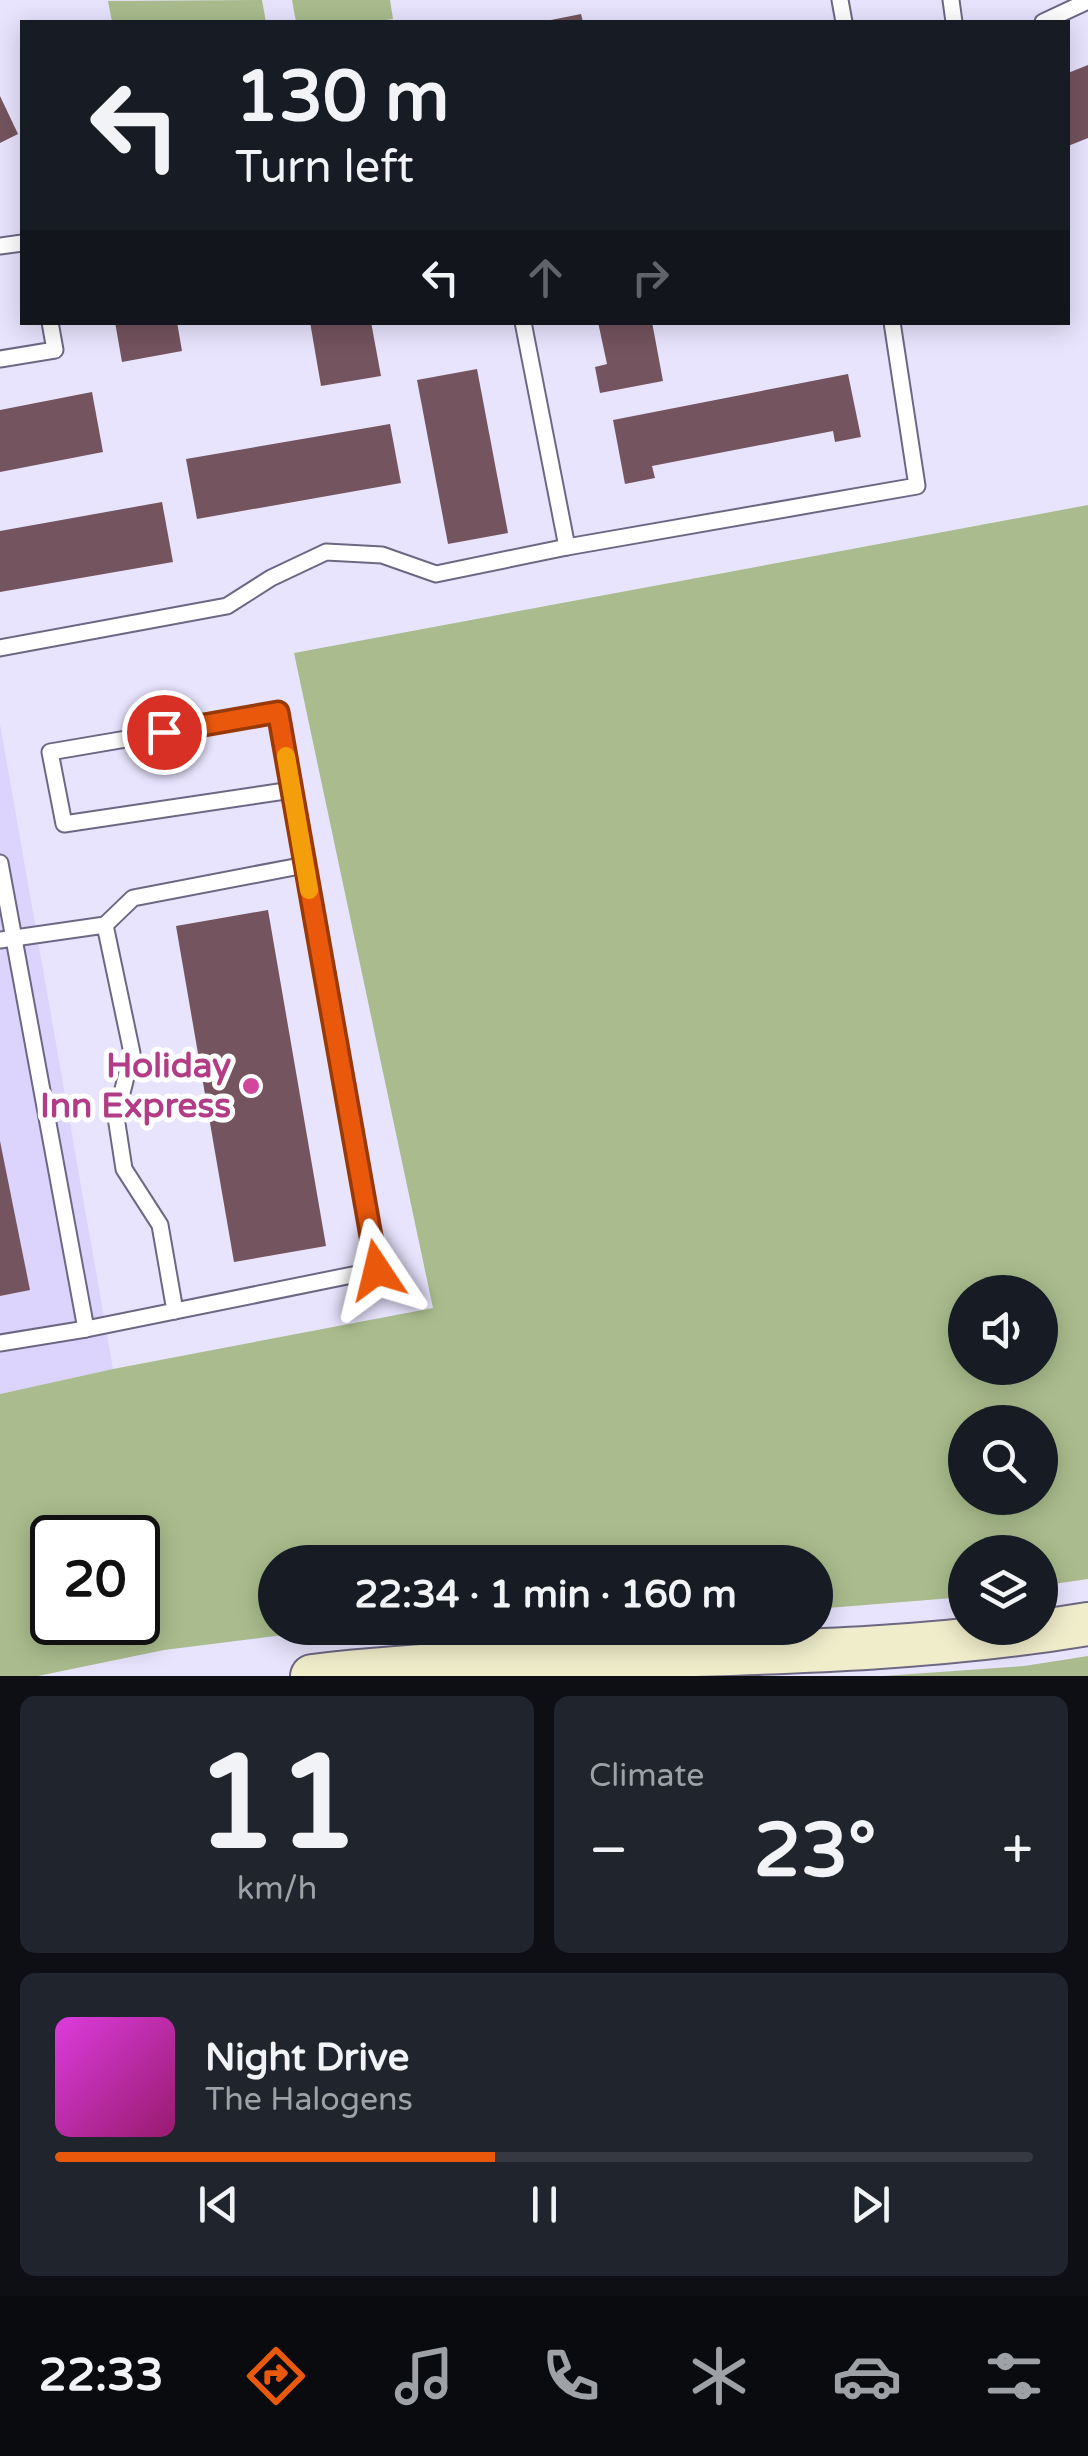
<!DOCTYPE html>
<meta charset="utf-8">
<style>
:root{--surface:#171b24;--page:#20242c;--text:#f1f3f6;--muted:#9ea1a6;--line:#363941;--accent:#ea580c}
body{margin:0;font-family:"Varela Round",sans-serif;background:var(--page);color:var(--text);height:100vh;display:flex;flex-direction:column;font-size:38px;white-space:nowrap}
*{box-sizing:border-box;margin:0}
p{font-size:32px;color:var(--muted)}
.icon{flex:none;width:55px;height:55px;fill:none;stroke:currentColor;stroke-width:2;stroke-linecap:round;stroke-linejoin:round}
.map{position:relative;height:1676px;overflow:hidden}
.panel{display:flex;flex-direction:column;gap:20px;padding:20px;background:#0d0f14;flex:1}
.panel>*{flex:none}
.banner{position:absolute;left:20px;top:20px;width:1050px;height:305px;border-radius:0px;box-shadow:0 5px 25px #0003;background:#171b24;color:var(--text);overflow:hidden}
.controls{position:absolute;left:948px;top:1275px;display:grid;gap:20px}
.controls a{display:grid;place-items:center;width:110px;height:110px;border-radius:50%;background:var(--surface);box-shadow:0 5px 25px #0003;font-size:50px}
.speed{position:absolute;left:30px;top:1515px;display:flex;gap:20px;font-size:50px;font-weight:700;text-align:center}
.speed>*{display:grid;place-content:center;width:130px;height:130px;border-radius:50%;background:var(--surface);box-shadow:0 5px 25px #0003;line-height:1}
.speed .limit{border:5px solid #111;border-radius:15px;background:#fff;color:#111}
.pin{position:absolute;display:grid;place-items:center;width:85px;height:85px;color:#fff;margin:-42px;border:5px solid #fff;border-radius:50%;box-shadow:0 2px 10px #0007}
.me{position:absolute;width:110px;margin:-55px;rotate:350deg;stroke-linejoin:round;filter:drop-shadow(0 0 8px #0008)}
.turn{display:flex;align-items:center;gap:35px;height:210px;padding:0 50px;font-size:45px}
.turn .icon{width:130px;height:130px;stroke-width:2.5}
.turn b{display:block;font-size:70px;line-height:85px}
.lanes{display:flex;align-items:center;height:95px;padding:0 50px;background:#0003;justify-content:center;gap:50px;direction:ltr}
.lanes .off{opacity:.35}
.big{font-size:75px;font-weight:700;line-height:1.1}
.panel .widget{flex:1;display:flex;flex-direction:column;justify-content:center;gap:15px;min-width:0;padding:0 35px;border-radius:15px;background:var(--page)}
.panel .dial{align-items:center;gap:0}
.dial b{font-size:130px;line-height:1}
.song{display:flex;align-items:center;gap:30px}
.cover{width:120px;height:120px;border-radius:15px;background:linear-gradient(135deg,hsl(300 70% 55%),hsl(320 70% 35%))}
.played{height:10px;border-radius:5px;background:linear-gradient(90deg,var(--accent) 45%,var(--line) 45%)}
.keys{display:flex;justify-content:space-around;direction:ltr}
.heat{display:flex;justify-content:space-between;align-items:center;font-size:55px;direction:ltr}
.panel .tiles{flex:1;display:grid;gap:20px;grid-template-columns:1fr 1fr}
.widget:last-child{grid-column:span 2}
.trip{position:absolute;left:258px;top:1545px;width:575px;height:100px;border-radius:50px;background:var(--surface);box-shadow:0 5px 25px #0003;font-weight:700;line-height:100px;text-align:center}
.dock{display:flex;height:160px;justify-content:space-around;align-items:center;background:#090b0e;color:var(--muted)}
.dock .icon{width:70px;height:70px}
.dock .active{color:var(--accent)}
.dock b{font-size:45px;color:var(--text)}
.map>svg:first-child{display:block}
.built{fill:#dcd4fc}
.green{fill:#aabc8d;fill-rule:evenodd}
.building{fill:#74545e}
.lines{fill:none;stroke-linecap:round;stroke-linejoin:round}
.service-casing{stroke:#6d6784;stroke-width:19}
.secondary-casing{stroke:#6d6784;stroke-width:46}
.service{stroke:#fff;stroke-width:15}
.secondary{stroke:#f0eeca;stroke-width:42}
.route-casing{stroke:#983908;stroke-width:25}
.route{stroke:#ea580c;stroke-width:18}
.slow{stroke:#f59e0b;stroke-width:18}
.hotel-dot{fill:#d1479c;stroke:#fff;stroke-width:4}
.labels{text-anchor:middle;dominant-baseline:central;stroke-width:10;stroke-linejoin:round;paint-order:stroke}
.hotel-label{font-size:35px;font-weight:bold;fill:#b23c85;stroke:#fff;text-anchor:end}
</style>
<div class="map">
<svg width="1088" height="1676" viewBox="0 0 1088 1676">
<rect width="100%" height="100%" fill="#e8e4fe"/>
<polygon class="built" points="0,724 113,1369 0,1394"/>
<g class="green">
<polygon points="262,0 266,22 112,22 108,1"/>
<polygon points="292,0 390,0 393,19 371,22 296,22"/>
<path d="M 1088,505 L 1088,1579 L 1040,1586 L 1040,1552 L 965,1552 L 965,1597 L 815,1609 L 815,1562 L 275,1562 L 275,1628 L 339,1628 L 164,1650 L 38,1676 L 0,1676 L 0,1394 L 113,1369 L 433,1308 L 294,653 ZM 965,1292 L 1040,1292 L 1040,1368 L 965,1368 ZM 965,1422 L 1040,1422 L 1040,1498 L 965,1498 ZM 52,1538 L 138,1538 L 138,1622 L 52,1622 Z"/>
<polygon points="1088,1656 1088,1676 883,1676 1024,1666"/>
</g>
<g class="building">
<polygon points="581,14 583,22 546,22 546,21"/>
<polygon points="1088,65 1088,138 1068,146 1068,73"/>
<polygon points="0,96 18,134 0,143"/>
<polygon points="115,322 177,322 182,351 122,362"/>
<polygon points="310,322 371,322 381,376 321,386"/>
<polygon points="598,322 652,322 663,381 600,393 595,367 607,364"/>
<polygon points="477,369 508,533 448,544 417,380"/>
<polygon points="848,374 861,437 835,442 833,431 652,466 655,478 625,484 613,420"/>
<polygon points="92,392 103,452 0,472 0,410"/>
<polygon points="390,424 401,483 197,519 186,459"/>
<polygon points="162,502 173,562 0,592 0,531"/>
<polygon points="268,910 326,1246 234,1262 176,926"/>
<polygon points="0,1141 30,1290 0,1296"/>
</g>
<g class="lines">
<defs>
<g id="service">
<polyline points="840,0 844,22"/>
<polyline points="951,0 954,22"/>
<polyline points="1043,22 1088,1"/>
<polyline points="0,246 22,243"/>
<polyline points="523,322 567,547"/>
<polyline points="0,359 55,350 50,322"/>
<polyline points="0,648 227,606 271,578 326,552 382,555 436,574 567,547 917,486 892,322"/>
<polyline points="0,863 86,1329 0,1343"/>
<polyline points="105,925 133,898 305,865"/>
<polyline points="0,940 105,925 132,1053 116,1117 124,1169 160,1225 175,1311 377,1270 278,713 50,752 64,824 292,790"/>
<polyline points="86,1329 175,1311"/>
</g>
<path id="secondary" d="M 312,1676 C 570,1646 832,1667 1088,1624"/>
</defs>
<use href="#service" class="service-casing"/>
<use href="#secondary" class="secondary-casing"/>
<use href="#service" class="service"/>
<use href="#secondary" class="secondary"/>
</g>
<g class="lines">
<defs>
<polyline id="route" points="164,732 278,712 377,1270"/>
</defs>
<use href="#route" class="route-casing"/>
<use href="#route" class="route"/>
<polyline class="slow" points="286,756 309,890"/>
</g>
<circle class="hotel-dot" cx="251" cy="1086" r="10"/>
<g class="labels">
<g class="hotel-label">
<text x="231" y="1066">Holiday<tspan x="231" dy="40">Inn Express</tspan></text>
</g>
</g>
</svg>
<div class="controls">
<a><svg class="icon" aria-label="sound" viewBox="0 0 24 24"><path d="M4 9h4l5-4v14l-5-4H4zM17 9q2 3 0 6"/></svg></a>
<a><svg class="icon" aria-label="search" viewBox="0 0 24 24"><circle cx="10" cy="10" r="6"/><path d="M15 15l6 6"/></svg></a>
<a><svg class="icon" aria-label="layers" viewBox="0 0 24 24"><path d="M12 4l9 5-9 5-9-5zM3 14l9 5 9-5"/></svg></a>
</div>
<div class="speed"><div class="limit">20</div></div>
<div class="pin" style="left:164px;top:732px;background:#d93025"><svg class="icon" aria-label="arrive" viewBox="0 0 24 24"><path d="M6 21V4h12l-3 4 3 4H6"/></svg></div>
<svg class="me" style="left:377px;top:1270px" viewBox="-20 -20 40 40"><path d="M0-17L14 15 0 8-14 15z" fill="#ea580c" stroke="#fff" stroke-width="4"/></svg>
<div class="trip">22:34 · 1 min · 160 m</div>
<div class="banner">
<div class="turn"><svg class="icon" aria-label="left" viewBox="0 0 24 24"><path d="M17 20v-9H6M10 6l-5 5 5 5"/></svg><div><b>130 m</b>Turn left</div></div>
<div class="lanes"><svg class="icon" aria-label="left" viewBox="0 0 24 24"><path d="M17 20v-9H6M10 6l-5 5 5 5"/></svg><svg class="icon off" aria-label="ahead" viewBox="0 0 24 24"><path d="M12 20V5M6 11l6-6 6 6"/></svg><svg class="icon off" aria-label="right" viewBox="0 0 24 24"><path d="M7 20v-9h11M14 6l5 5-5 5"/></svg></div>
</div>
</div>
<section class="panel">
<div class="tiles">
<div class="widget dial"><b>11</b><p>km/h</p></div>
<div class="widget"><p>Climate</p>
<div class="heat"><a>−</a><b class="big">23°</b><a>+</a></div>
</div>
<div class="widget">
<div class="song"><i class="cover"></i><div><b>Night Drive</b><p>The Halogens</p></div></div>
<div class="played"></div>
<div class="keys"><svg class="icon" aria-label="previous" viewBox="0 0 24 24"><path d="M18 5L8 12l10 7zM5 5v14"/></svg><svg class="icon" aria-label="pause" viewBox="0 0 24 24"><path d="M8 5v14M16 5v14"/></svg><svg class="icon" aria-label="next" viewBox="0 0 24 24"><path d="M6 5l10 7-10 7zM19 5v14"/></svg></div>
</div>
</div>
</section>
<nav class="dock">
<b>22:33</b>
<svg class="icon active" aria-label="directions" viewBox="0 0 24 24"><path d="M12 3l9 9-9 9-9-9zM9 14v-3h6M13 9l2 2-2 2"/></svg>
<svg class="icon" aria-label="music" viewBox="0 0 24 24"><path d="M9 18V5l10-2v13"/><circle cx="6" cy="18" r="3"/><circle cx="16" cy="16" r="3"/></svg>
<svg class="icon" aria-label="phone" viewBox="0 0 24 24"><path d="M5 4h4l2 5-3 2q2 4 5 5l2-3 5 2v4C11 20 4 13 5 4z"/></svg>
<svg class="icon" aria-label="climate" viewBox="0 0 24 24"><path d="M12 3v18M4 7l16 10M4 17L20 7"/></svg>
<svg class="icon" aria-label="car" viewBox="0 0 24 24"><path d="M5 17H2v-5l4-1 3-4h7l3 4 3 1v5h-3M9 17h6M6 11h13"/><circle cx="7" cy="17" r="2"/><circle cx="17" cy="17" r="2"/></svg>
<svg class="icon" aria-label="filters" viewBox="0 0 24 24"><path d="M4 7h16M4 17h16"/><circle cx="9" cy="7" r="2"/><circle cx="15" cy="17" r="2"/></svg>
</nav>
